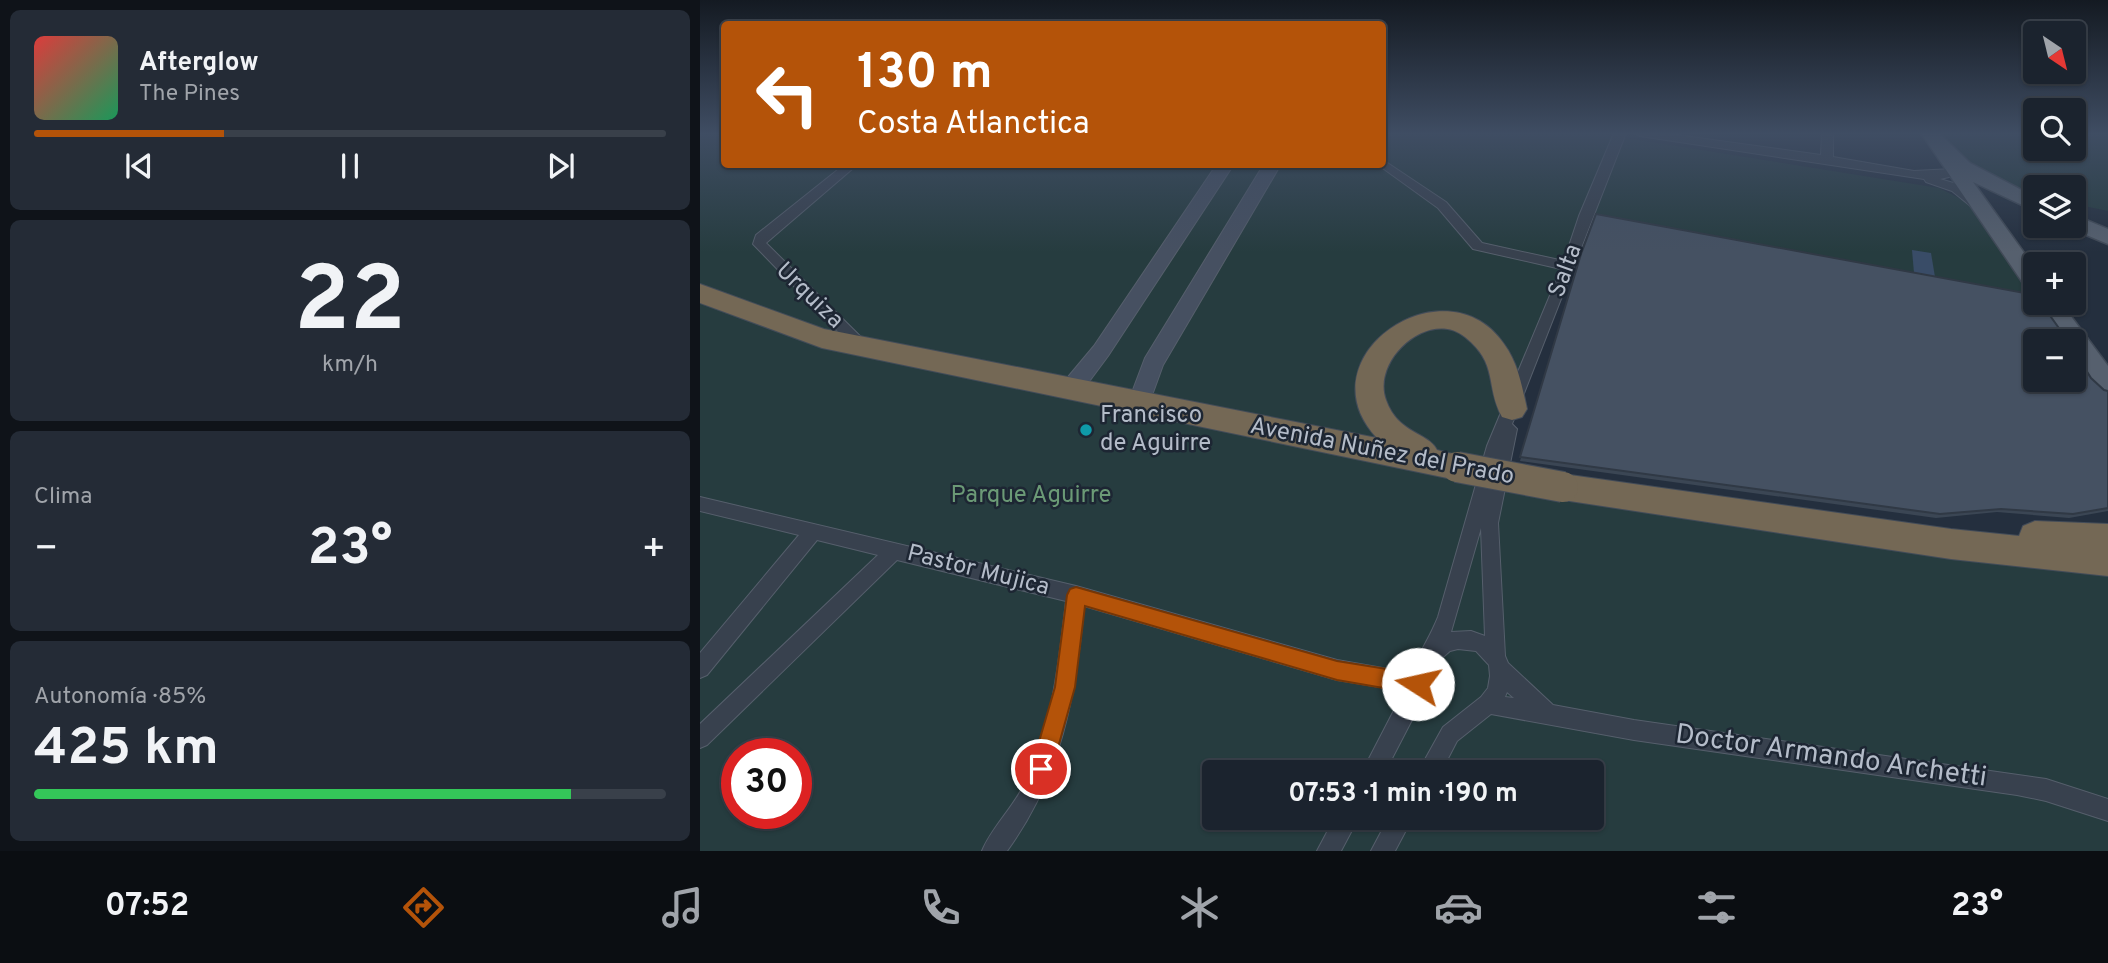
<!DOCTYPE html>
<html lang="es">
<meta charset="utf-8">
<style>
:root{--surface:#1b232e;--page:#242b36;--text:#f1f3f6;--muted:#a0a4aa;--line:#39404a;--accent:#b45309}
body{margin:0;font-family:Overpass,sans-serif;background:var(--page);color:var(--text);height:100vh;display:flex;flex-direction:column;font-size:26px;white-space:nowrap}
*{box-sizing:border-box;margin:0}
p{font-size:23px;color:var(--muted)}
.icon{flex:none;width:38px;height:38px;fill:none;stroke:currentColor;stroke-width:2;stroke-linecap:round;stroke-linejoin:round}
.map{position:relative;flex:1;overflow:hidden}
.side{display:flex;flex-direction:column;gap:10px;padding:10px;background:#0f1319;width:700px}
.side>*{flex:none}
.guide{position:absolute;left:21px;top:21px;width:665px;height:147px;border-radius:7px;box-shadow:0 2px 5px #0004,0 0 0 2px var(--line);background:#b45309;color:#fff;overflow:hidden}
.needle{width:46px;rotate:145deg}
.tools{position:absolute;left:1323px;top:21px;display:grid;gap:14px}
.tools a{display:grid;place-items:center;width:63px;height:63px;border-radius:7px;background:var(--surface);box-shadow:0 2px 5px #0004,0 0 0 2px var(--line);font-size:35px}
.speed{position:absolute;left:21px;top:738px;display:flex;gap:14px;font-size:35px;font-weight:700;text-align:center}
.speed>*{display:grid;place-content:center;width:91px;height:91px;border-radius:50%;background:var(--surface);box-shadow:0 2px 5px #0004,0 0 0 2px var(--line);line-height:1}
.speed .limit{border:10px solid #d22;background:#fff;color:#111}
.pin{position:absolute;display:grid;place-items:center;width:60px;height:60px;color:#fff;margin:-30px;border:4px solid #fff;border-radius:50%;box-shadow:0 2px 7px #0007}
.me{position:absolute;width:77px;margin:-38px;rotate:280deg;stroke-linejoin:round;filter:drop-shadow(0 0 5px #0008)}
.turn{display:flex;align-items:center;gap:24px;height:147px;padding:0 21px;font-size:32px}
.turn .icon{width:91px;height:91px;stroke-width:2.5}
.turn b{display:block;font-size:49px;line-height:60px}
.big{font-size:52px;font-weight:700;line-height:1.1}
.side .card{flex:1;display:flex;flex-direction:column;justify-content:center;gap:10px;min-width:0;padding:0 24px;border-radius:10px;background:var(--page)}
.side .dial{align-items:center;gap:0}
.dial b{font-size:91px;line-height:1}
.song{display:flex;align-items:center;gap:21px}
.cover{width:84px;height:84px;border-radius:10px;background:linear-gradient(135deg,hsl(0 70% 55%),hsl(150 70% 35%))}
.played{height:7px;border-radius:4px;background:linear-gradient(90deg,var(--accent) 30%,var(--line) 30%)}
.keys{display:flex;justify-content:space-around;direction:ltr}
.heat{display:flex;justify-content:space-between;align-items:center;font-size:38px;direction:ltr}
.charge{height:10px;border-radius:5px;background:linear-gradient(90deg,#34c759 85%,var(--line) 0)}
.trip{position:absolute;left:502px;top:760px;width:402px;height:70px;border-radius:7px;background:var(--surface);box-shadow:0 2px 5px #0004,0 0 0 2px var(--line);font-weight:700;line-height:70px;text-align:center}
.menu{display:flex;height:112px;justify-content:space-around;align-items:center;background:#0b0e12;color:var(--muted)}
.menu .icon{width:49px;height:49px}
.menu .active{color:var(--accent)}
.menu b{font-size:32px;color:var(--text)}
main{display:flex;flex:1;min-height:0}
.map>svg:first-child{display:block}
.green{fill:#263c3f;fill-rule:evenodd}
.water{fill:#394c67}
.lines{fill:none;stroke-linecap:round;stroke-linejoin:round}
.street-casing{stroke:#565f6c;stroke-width:2}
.secondary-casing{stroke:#565f6c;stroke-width:2}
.primary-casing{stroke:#414a57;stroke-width:3}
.highway-casing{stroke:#434c59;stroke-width:2}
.street{fill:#38414e;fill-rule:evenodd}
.secondary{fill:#465061;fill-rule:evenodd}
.primary{fill:#56606e;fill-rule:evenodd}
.highway{fill:#746855;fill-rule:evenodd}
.highway-bridge-casing{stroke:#434c59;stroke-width:32;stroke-linecap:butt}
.highway-bridge{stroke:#746855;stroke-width:30}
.wall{fill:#3b4654}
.building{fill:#455162;stroke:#303945;stroke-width:2;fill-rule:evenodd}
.route{fill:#b45309;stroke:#753606;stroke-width:2}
.culture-dot{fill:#0f9aa8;stroke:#1d2633;stroke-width:2.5}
.labels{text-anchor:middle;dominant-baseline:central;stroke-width:5;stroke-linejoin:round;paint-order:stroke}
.street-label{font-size:24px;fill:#b4bcc9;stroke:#1d2633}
.poi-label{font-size:24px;fill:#b4bcc9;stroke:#1d2633;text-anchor:start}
.park-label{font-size:24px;fill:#6b9a76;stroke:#1d2633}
.near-street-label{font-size:28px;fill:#b4bcc9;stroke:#1d2633}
</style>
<main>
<section class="side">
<div class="card">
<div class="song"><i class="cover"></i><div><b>Afterglow</b><p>The Pines</p></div></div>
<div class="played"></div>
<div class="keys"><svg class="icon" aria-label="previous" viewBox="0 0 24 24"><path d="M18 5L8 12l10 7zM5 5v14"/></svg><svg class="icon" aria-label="pause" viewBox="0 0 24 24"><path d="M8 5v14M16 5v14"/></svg><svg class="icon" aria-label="next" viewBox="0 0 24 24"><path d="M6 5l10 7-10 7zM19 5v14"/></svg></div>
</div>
<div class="card dial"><b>22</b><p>km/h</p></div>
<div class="card"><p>Clima</p>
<div class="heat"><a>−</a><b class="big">23°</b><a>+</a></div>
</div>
<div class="card"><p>Autonomía · 85%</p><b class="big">425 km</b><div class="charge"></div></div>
</section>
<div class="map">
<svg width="1408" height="851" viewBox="0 0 1408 851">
<rect width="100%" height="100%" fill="#242f3e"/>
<g class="green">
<path d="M 0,133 L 24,133 L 24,164 L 682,164 L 683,133 L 908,133 L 907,135 L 1239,188 L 1263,200 L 1281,217 L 1335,293 L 1335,299 L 885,216 L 773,486 L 1408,570 L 1408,851 L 0,851 ZM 37,754 L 96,754 L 96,814 L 37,814 ZM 514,772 L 892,772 L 892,817 L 514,817 Z"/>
<path d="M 1239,133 L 1335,133 L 1335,149 L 1374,149 L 1374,133 L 1408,133 L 1408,211 L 1374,204 L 1374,187 L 1335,187 L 1335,195 C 1301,188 1255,165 1239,133 Z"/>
</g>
<polygon class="water" points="1212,250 1231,253 1235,277 1214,273"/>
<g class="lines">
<defs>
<g id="street">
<path d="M 914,133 L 926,133 L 812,424 L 817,429 L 798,523 L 805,656 L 808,663 L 853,705 L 934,720 L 1346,779 L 1408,799 L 1408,821 L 1346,801 L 1317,795 L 934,740 L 791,714 L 757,741 L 741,772 L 718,772 L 743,727 L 781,697 L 788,688 L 790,676 L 789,665 L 776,651 L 758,649 L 750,651 L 735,664 L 714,716 L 685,772 L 662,772 L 704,691 L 637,680 L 384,606 C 376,695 361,777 307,851 L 282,851 C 292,827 313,808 325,783 C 352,728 359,662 366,601 L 197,560 L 7,745 L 0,748 L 0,724 L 178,555 L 117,540 L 7,675 L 0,678 L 0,653 L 99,535 L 0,511 L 0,497 L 376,586 L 637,660 L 711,673 C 719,653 730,637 738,617 L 787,446 L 861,269 L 773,249 L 738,208 L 677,164 L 686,162 L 746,202 L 782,243 L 864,261 L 879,216 ZM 781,528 L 785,636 L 771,631 L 751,632 ZM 807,692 L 814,698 L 805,697 Z"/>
<polygon points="934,133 962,133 1121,155 1122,133 1133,133 1133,157 1214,171 1272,168 1272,172 1240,179 1260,185 1283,205 1281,208 1273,208 1252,191 1226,182 1224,179 940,136"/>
<polygon points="145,164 158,164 66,243 167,343 169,347 167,351 157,351 53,244 56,235"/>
<polygon points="635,817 659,817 641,851 617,851"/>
<polygon points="689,817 713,817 695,851 671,851"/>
</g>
<g id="secondary">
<polygon points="517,164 534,164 408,356 379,395 371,397 363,395 360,389 363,383 394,346"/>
<polygon points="564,164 581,164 463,365 447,409 439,412 431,409 428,403 445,358"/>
</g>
<g id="primary">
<polygon points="1221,133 1239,133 1270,163 1335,197 1335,211 1273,182 1335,268 1335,292 1327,289"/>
<polygon points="1374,215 1408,229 1408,244 1367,227 1374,226"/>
<path d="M 1338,303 L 1361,303 L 1408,366 L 1408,395 C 1389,389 1374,360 1374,341 L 1364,341 Z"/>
</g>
<g id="highway">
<path d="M 0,284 L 124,329 L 677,438 C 601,357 746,259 804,344 C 818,363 822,386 827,409 L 822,417 L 812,420 L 802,417 C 785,386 799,364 765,337 C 729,308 671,360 686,400 C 698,434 728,432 737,450 L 768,458 L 773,467 L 768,476 L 757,480 L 122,348 L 0,303 Z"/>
<polygon points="863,474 1251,529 1319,536 1323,526 1335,521 1408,524 1408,576 1251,559 863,500 852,496 847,487 852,478"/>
</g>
</defs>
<use href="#street" class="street-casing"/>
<use href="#secondary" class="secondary-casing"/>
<use href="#primary" class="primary-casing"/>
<use href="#highway" class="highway-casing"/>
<use href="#street" class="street"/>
<use href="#secondary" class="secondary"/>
<use href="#primary" class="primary"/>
<use href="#highway" class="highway"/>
<defs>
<polyline id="highway-bridge" points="757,467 863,487"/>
</defs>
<use href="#highway-bridge" class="highway-bridge-casing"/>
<use href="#highway-bridge" class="highway-bridge"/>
</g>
<polygon class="wall" points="881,254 1381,362 1391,378 1404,390 1408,391 1408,511 1369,518 1297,512 1236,518 820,461"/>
<path class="building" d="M 896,214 L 1335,295 L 1335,303 L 1341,303 L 1366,338 L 1376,340 L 1381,362 L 1391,378 L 1404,390 L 1408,391 L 1408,508 L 1373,514 L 1301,509 L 1240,514 L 820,457 L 881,254 ZM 1335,341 L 1374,341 L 1374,380 L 1335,380 Z"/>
<linearGradient id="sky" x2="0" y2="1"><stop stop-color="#141a22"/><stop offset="0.53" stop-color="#3f4d63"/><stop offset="1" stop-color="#3f4d63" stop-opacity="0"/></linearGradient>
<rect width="1408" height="252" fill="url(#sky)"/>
<polygon class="route" points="376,587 637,661 718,674 725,677 728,684 725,691 718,694 637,680 385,606 375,687 352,769 349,776 341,779 334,776 331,769 355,687 367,595 370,589"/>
<circle class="culture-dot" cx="386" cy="430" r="7"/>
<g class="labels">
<g class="street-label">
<text transform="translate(866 271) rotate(-70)">Salta</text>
<text transform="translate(109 296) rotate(44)">Urquiza</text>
<text transform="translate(682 452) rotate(11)">Avenida Nuñez del Prado</text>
<text transform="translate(278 571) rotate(14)">Pastor Mujica</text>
</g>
<g class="poi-label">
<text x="400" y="416">Francisco<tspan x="400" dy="28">de Aguirre</tspan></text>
</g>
<g class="park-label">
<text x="331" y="496">Parque Aguirre</text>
</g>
<g class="near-street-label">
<text transform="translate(1131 757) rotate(8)">Doctor Armando Archetti</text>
</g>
</g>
</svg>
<div class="tools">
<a><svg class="needle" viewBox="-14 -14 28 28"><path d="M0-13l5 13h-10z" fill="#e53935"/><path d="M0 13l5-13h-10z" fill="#a0a4aa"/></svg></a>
<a><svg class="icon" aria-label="search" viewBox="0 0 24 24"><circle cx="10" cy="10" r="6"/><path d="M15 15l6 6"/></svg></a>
<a><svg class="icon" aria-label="layers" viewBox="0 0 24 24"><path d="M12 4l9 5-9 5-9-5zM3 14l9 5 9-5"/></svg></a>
<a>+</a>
<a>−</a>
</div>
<div class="speed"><div class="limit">30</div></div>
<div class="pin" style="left:341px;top:769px;background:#d93025"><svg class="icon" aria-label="arrive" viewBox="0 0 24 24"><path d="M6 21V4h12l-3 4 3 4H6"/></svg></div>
<svg class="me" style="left:718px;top:684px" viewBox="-20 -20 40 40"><circle r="19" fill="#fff"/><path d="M0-13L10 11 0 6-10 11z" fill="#b45309"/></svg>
<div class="trip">07:53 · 1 min · 190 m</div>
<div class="guide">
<div class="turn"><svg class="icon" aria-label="left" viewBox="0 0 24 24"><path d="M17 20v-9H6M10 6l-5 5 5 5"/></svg><div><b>130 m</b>Costa Atlanctica</div></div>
</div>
</div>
</main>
<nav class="menu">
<b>07:52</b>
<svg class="icon active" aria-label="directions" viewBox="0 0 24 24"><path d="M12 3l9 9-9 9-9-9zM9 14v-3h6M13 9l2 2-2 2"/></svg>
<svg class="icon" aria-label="music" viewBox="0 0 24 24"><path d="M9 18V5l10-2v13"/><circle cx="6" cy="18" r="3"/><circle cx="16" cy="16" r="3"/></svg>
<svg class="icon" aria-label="phone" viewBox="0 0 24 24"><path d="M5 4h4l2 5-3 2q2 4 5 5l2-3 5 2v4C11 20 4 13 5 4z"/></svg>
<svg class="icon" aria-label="climate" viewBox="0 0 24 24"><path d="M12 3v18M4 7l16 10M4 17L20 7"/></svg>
<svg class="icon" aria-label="car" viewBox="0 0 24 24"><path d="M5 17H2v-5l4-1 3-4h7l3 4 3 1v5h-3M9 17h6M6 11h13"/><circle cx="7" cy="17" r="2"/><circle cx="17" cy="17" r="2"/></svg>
<svg class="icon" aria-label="filters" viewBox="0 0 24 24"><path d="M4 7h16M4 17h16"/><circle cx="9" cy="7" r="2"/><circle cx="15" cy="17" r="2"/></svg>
<b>23°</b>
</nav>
